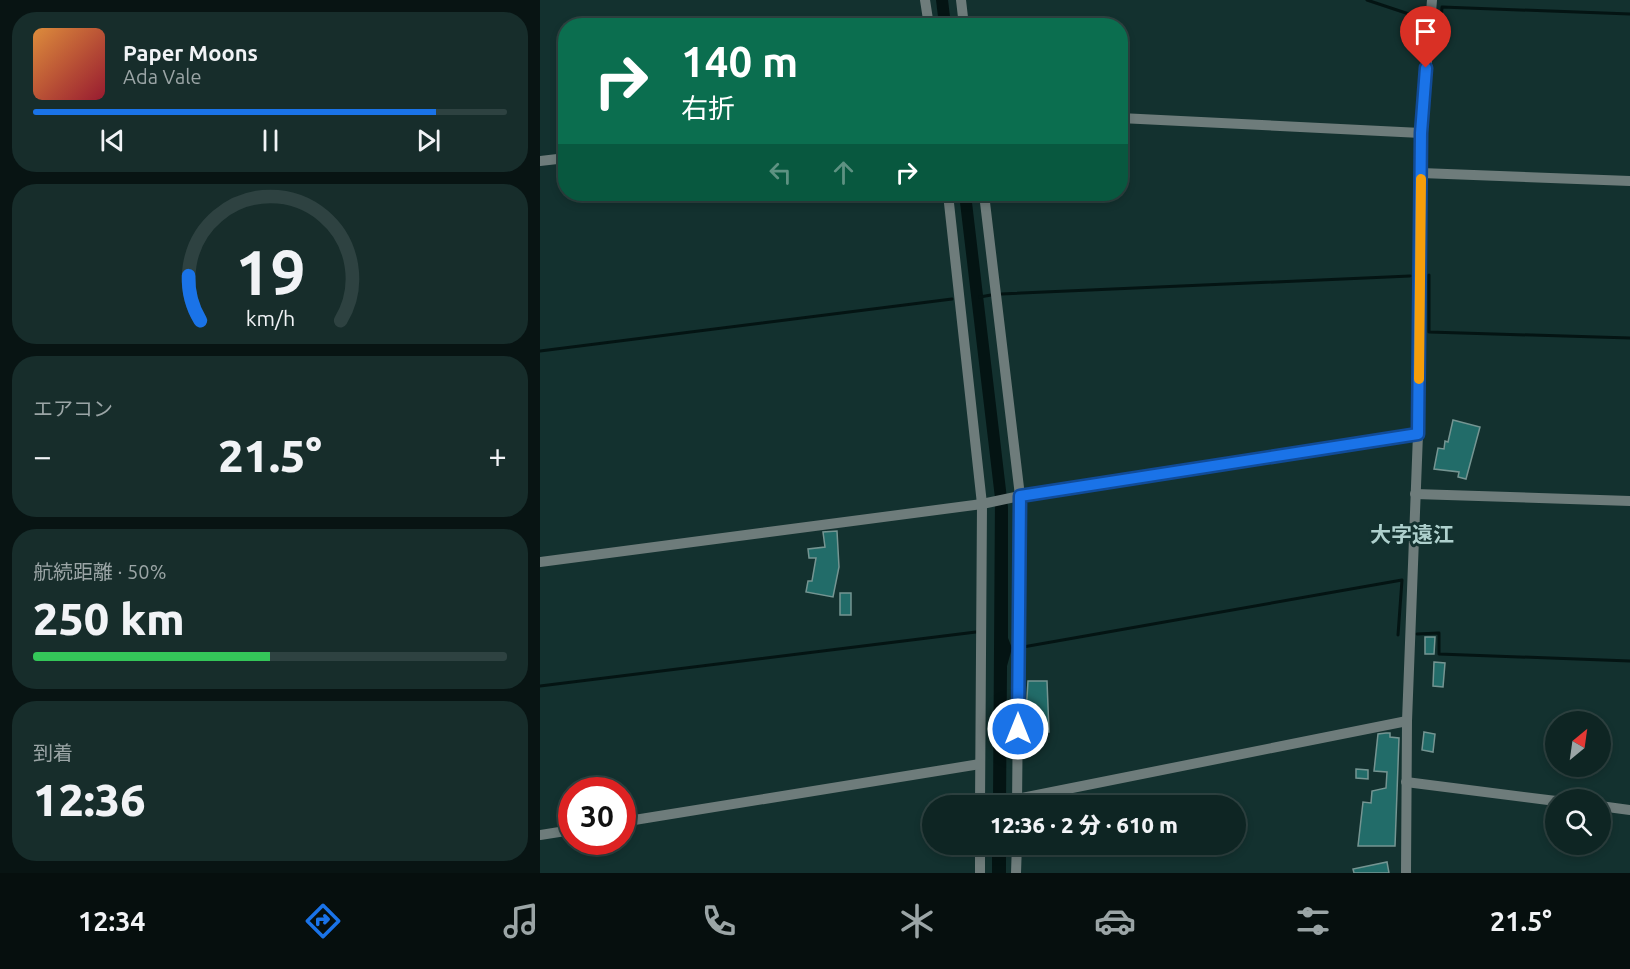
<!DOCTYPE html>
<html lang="ja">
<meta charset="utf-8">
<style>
:root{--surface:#0e2523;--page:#172d2b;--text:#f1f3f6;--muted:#9ba5a6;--line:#2e4241;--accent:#1a73e8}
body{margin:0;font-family:Ubuntu,"Noto Sans JP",sans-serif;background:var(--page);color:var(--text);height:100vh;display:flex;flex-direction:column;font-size:22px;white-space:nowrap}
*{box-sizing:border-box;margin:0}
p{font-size:20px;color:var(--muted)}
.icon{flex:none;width:33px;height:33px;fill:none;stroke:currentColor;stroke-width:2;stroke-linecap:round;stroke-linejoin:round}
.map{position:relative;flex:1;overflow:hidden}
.sheet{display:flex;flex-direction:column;gap:12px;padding:12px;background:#081413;width:540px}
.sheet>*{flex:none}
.top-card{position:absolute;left:18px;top:18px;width:570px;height:183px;border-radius:24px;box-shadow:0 3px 9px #0003,0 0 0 2px var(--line);background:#0b6e4f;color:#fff;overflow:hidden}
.needle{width:39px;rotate:29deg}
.controls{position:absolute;left:1005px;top:711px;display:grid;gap:12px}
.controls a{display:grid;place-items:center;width:66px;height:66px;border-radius:50%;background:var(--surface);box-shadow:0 3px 9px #0003,0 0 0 2px var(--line);font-size:30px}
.speed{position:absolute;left:18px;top:777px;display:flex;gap:12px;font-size:30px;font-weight:700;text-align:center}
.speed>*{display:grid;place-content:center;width:78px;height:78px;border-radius:50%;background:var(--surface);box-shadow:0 3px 9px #0003,0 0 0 2px var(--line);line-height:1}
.speed .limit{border:9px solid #d22;background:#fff;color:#111}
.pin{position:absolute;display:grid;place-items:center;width:51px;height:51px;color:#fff;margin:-62px -26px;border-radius:50% 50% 50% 0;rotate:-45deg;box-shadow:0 0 6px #0007}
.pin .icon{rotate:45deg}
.me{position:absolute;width:66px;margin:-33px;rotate:0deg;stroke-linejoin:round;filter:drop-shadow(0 0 4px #0008)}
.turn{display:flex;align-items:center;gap:21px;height:126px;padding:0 24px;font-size:27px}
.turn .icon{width:78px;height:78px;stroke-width:2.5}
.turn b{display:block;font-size:42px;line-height:51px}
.lanes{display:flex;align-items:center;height:57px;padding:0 24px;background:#0003;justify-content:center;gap:30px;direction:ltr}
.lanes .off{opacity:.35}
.big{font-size:45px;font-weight:800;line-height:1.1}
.sheet .widget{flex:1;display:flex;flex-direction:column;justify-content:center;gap:9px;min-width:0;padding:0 21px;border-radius:24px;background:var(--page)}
.sheet .dial{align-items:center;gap:0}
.dial svg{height:156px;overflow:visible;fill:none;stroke:var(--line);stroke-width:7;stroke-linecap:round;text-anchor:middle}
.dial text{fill:var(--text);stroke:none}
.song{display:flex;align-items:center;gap:18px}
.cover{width:72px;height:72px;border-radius:9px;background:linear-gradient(135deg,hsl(30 70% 55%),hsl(350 70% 35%))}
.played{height:6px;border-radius:3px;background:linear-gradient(90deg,var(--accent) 85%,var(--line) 85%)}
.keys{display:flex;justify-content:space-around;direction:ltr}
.heat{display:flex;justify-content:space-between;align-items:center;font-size:33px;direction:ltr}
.charge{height:9px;border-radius:4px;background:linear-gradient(90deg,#34c759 50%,var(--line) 0)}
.trip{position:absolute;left:382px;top:795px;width:324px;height:60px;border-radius:30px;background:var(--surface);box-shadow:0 3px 9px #0003,0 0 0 2px var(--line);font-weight:800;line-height:60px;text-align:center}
.menu{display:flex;height:96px;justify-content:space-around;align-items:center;background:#060f0e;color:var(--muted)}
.menu .icon{width:42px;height:42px}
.menu .selected{color:var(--accent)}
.menu b{font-size:27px;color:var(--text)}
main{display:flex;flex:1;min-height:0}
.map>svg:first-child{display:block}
.water{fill:#041413}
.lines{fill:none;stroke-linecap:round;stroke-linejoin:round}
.stream{stroke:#041413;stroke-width:3}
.building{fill:#226c69;stroke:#759592;stroke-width:1.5}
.minor{stroke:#6e7c7b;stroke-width:10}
.route-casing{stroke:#114b97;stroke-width:15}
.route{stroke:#1a73e8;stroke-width:10}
.slow{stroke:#f59e0b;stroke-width:10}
.labels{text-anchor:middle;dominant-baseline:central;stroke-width:6;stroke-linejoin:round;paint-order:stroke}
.quarter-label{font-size:21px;font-weight:bold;fill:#aed0cd;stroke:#13312f}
</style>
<main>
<section class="sheet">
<div class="widget">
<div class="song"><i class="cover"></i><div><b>Paper Moons</b><p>Ada Vale</p></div></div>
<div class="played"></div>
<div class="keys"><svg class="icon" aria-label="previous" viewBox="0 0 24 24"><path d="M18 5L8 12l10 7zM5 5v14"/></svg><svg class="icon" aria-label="pause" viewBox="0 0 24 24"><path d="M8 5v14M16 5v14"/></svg><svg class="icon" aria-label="next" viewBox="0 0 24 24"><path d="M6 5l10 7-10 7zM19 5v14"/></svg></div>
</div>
<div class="widget dial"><svg viewBox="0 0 100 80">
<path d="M14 69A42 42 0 1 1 86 69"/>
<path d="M14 69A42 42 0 0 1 8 46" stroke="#1a73e8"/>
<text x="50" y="56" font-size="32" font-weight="700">19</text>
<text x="50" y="72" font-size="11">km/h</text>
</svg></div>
<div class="widget"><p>エアコン</p>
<div class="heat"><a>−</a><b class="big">21.5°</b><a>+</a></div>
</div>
<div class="widget"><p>航続距離 · 50%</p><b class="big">250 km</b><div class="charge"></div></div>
<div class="widget"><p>到着</p><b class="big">12:36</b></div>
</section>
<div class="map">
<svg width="1090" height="873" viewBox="0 0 1090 873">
<rect width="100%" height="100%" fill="#13312f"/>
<g class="water">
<polygon points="396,0 408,0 411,25 399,25"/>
<polygon points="419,194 431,194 468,507 468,638 472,648 467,666 466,805 453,805 455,498"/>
<rect x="452" y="845" width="14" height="28"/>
</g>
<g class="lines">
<g class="stream">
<polyline points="827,0 884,19"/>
<polyline points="901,22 902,7 1090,14"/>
<polyline points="889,275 889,332 1090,338"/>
<polyline points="461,294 870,276"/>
<polyline points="440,297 451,295"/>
<polyline points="0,351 412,299"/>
<polyline points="877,634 899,633 899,654 1090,661"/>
<polyline points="483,647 862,580 858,635"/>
<polyline points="0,686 436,632"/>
</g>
</g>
<g class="building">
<polygon points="913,420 940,427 926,479 918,477 919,472 894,469 898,448 904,449 905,441 908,442"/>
<polygon points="297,531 299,567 293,597 266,592 268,581 272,581 276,558 269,558 268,549 285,547 283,532"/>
<rect x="300" y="593" width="11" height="22"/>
<polygon points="885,637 895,637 894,654 885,654"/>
<polygon points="894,662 905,663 903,687 893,686"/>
<polygon points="488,681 507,681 509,732 485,731"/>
<polygon points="884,732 895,734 893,752 882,750"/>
<polygon points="846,733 850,733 850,737 859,738 855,846 818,846 823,802 831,803 832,791 846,788 847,772 834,771 838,734"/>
<polygon points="816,769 828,770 828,779 816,778"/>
<polygon points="847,862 849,873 814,873 813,869"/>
</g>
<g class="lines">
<g class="minor">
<polyline points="385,0 389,26"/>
<polyline points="421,0 424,26"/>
<polyline points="580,118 881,133"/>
<polyline points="0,161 26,158"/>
<polyline points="881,173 1090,181"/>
<polyline points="408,194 442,504 440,806"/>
<polyline points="444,194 480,496 477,806"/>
<polyline points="875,494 1090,501"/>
<polyline points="0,562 442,504 480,496 878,434"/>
<polyline points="866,782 1016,801"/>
<polyline points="440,802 477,799 867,721"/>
<polyline points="1060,806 1090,810"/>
<polyline points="82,822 440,764"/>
<polyline points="0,835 32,830"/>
<polyline points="440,844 440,873"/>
<polyline points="476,873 477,844"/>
<polyline points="866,873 867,721 878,434 881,133 892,0"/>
</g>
</g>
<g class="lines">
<defs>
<polyline id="route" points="478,729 480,496 878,434 881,133 886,68"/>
</defs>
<use href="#route" class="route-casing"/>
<use href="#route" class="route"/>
<polyline class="slow" points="879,379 881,179"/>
</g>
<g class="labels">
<g class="quarter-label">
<text x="872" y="534">大字遠江</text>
</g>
</g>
</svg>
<div class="controls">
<a><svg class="needle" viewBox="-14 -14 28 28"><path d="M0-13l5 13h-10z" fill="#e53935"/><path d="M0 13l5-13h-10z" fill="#9ba5a6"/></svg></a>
<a><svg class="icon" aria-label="search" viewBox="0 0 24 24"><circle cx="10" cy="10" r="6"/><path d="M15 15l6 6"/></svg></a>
</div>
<div class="speed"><div class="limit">30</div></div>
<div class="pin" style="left:886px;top:68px;background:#d93025"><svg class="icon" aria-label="arrive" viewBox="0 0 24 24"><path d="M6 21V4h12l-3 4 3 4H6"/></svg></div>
<svg class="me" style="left:478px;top:729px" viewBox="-20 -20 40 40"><circle r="17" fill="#1a73e8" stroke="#fff" stroke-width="3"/><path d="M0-11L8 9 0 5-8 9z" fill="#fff"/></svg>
<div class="trip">12:36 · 2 分 · 610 m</div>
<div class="top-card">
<div class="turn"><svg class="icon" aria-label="right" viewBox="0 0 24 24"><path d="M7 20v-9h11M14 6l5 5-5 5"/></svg><div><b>140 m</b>右折</div></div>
<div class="lanes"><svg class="icon off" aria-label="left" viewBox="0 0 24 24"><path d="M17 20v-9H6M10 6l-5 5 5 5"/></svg><svg class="icon off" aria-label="ahead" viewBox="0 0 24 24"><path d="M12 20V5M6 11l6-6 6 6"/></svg><svg class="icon" aria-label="right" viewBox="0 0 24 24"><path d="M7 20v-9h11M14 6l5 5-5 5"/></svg></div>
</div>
</div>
</main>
<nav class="menu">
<b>12:34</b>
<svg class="icon selected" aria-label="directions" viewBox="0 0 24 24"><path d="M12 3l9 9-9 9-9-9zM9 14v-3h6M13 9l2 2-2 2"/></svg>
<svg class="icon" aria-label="music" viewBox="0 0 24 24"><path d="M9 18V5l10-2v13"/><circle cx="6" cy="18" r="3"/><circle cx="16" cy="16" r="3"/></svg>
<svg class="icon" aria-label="phone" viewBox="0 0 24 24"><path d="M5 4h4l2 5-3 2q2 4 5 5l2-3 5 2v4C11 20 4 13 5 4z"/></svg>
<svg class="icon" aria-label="climate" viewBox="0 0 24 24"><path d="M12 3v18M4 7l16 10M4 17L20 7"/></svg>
<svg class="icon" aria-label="car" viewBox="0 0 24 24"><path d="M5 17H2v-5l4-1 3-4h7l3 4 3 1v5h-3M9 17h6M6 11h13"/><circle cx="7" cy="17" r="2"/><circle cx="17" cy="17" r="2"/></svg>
<svg class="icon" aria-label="filters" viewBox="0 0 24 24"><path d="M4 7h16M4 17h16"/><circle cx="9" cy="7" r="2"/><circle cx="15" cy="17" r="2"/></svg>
<b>21.5°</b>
</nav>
